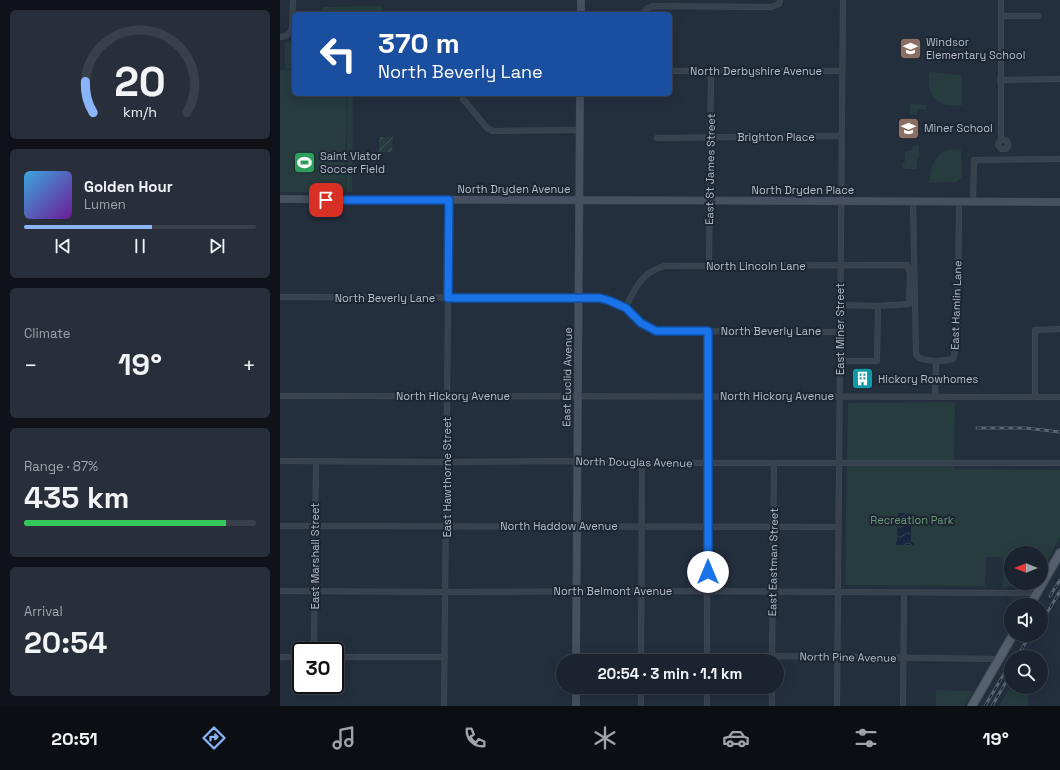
<!DOCTYPE html>
<meta charset="utf-8">
<style>
:root{--surface:#1b232e;--page:#282f3a;--text:#f1f3f6;--muted:#a0a4aa;--line:#39404a;--accent:#8ab4f8}
body{margin:0;font-family:"Space Grotesk",sans-serif;background:var(--page);color:var(--text);height:100vh;display:flex;flex-direction:column;font-size:15px;white-space:nowrap}
*{box-sizing:border-box;margin:0}
p{font-size:13px;color:var(--muted)}
.icon{flex:none;width:22px;height:22px;fill:none;stroke:currentColor;stroke-width:2;stroke-linecap:round;stroke-linejoin:round}
.map{position:relative;flex:1;overflow:hidden}
.side{display:flex;flex-direction:column;gap:10px;padding:10px;background:#0f1319;width:280px}
.side>*{flex:none}
.banner{position:absolute;left:12px;top:12px;width:380px;height:84px;border-radius:6px;box-shadow:0 4px 16px #0002,0 0 0 1px var(--line);background:#1a4fa0;color:#fff;overflow:hidden}
.needle{width:26px;rotate:270deg}
.buttons{position:absolute;left:724px;top:546px;display:grid;gap:8px}
.buttons a{display:grid;place-items:center;width:44px;height:44px;border-radius:50%;background:var(--surface);box-shadow:0 4px 16px #0002,0 0 0 1px var(--line);font-size:20px}
.speed{position:absolute;left:12px;top:642px;display:flex;gap:8px;font-size:20px;font-weight:700;text-align:center}
.speed>*{display:grid;place-content:center;width:52px;height:52px;border-radius:50%;background:var(--surface);box-shadow:0 4px 16px #0002,0 0 0 1px var(--line);line-height:1}
.speed .limit{border:2px solid #111;border-radius:6px;background:#fff;color:#111}
.pin{position:absolute;display:grid;place-items:center;width:34px;height:34px;color:#fff;margin:-17px;border-radius:8px;box-shadow:0 2px 6px #0006}
.me{position:absolute;width:44px;margin:-22px;rotate:0deg;stroke-linejoin:round;filter:drop-shadow(0 0 3px #0008)}
.turn{display:flex;align-items:center;gap:14px;height:84px;padding:0 20px;font-size:18px}
.turn .icon{width:52px;height:52px;stroke-width:2.5}
.turn b{display:block;font-size:28px;line-height:34px}
.big{font-size:30px;font-weight:800;line-height:1.1}
.side .card{flex:1;display:flex;flex-direction:column;justify-content:center;gap:6px;min-width:0;padding:0 14px;border-radius:6px;background:var(--page)}
.side .dial{align-items:center;gap:0}
.dial svg{height:104px;overflow:visible;fill:none;stroke:var(--line);stroke-width:7;stroke-linecap:round;text-anchor:middle}
.dial text{fill:var(--text);stroke:none}
.song{display:flex;align-items:center;gap:12px}
.cover{width:48px;height:48px;border-radius:6px;background:linear-gradient(135deg,hsl(200 70% 55%),hsl(280 70% 35%))}
.played{height:4px;border-radius:2px;background:linear-gradient(90deg,var(--accent) 55%,var(--line) 55%)}
.keys{display:flex;justify-content:space-around;direction:ltr}
.heat{display:flex;justify-content:space-between;align-items:center;font-size:22px;direction:ltr}
.charge{height:6px;border-radius:3px;background:linear-gradient(90deg,#34c759 87%,var(--line) 0)}
.trip{position:absolute;left:276px;top:654px;width:228px;height:40px;border-radius:20px;background:var(--surface);box-shadow:0 4px 16px #0002,0 0 0 1px var(--line);font-weight:800;line-height:40px;text-align:center}
.menu{display:flex;height:64px;justify-content:space-around;align-items:center;background:#0b0e12;color:var(--muted)}
.menu .icon{width:28px;height:28px}
.menu .current{color:var(--accent)}
.menu b{font-size:18px;color:var(--text)}
main{display:flex;flex:1;min-height:0}
.map>svg:first-child{display:block}
.park{fill:#263c3f}
.garden{fill:url(#garden-furrows)}
.water{fill:url(#water-waves)}
.lines{fill:none;stroke-linecap:round;stroke-linejoin:round}
.street-casing{stroke:#414a57;stroke-width:6}
.secondary-casing{stroke:#414a57;stroke-width:8}
.primary-casing{stroke:#414a57;stroke-width:10}
.street{stroke:#38414e;stroke-width:5}
.secondary{stroke:#465061;stroke-width:7}
.primary{stroke:#56606e;stroke-width:8}
.rail-casing{stroke:#5a6575;stroke-width:3}
.rail{stroke:#1d2633;stroke-width:1.5;stroke-dasharray:4.5;stroke-linecap:butt}
.route-casing{stroke:#114b97;stroke-width:10}
.route{stroke:#1a73e8;stroke-width:7}
.labels{text-anchor:middle;dominant-baseline:central;stroke-width:4;stroke-linejoin:round;paint-order:stroke}
.poi-label{font-size:11px;fill:#b4bcc9;stroke:#1d2633;text-anchor:start}
.street-label{font-size:11px;fill:#b4bcc9;stroke:#1d2633}
.park-label{font-size:11px;fill:#6b9a76;stroke:#1d2633}
</style>
<main>
<section class="side">
<div class="card dial"><svg viewBox="0 0 100 80">
<path d="M14 69A42 42 0 1 1 86 69"/>
<path d="M14 69A42 42 0 0 1 8 45" stroke="#8ab4f8"/>
<text x="50" y="56" font-size="32" font-weight="700">20</text>
<text x="50" y="72" font-size="11">km/h</text>
</svg></div>
<div class="card">
<div class="song"><i class="cover"></i><div><b>Golden Hour</b><p>Lumen</p></div></div>
<div class="played"></div>
<div class="keys"><svg class="icon" aria-label="previous" viewBox="0 0 24 24"><path d="M18 5L8 12l10 7zM5 5v14"/></svg><svg class="icon" aria-label="pause" viewBox="0 0 24 24"><path d="M8 5v14M16 5v14"/></svg><svg class="icon" aria-label="next" viewBox="0 0 24 24"><path d="M6 5l10 7-10 7zM19 5v14"/></svg></div>
</div>
<div class="card"><p>Climate</p>
<div class="heat"><a>−</a><b class="big">19°</b><a>+</a></div>
</div>
<div class="card"><p>Range · 87%</p><b class="big">435 km</b><div class="charge"></div></div>
<div class="card"><p>Arrival</p><b class="big">20:54</b></div>
</section>
<div class="map">
<svg width="780" height="706" viewBox="0 0 780 706">
<defs>
<pattern id="garden-furrows" width="10" height="10" patternUnits="userSpaceOnUse"><rect width="10" height="10" fill="#263c3f"/><path d="M-1 1l2-2M0 10L10 0M9 11l2-2" fill="none" stroke="#435659"/></pattern>
<pattern id="water-waves" width="16" height="10" patternUnits="userSpaceOnUse"><rect width="16" height="10" fill="#17263c"/><path d="M0 5q4-4 8 0t8 0" fill="none" stroke="#364457"/></pattern>
</defs>
<rect width="100%" height="100%" fill="#242f3e"/>
<g class="park">
<polygon points="102,6 102,14 43,14 43,7"/>
<polygon points="14,38 14,69 5,69 5,43"/>
<polygon points="0,70 14,70 14,94 67,94 65,192 0,192"/>
<path d="M 649,72 L 680,75 L 682,78 L 682,105 C 656,108 647,97 649,72 Z"/>
<polygon points="68,94 73,94 72,192 66,192"/>
<polygon points="630,104 646,105 646,110 637,109 637,115 630,114"/>
<polygon points="634,145 638,145 639,147 639,157 637,159 637,169 623,169 622,162 625,162 625,152 627,151 631,151"/>
<path d="M 673,149 L 681,150 L 682,177 L 677,182 L 649,183 C 651,167 654,151 673,149 Z"/>
<polygon points="675,402 674,469 780,470 780,537 761,573 761,553 731,553 731,583 755,583 754,585 723,587 722,557 706,557 705,586 565,585 568,403"/>
<polygon points="731,687 739,687 748,692 748,706 719,706"/>
<polygon points="656,690 693,691 685,706 656,706"/>
</g>
<polygon class="garden" points="99,137 113,137 112,152 99,152"/>
<polygon class="water" points="618,513 631,513 631,542 634,542 634,545 616,545 616,542 617,542"/>
<g class="lines">
<defs>
<g id="street">
<polyline points="364,14 366,9 373,6 491,7 499,4 500,0"/>
<polyline points="721,16 758,16"/>
<polyline points="0,37 6,36 12,30 13,0"/>
<polyline points="390,71 562,71"/>
<polyline points="720,80 780,79"/>
<polyline points="183,99 207,128 213,131 300,130"/>
<polyline points="377,138 561,136"/>
<path d="M 721,140 L 726,140 C 729,143 729,146 726,149 L 721,149 L 718,145 L 719,142 L 721,140 L 721,0"/>
<path d="M 633,201 L 636,355 C 642,363 664,361 673,359 L 674,357 L 678,322 L 679,202"/>
<polyline points="693,202 694,160 780,159"/>
<polyline points="429,266 431,71"/>
<path d="M 0,297 L 320,298 C 328,300 337,303 344,307 C 359,316 361,328 382,331 L 560,332"/>
<polyline points="560,305 599,306"/>
<path d="M 345,308 C 356,288 361,272 385,266 L 627,265 L 630,273 L 629,304 L 598,306 L 597,361 L 560,361"/>
<polyline points="0,396 780,397"/>
<polyline points="655,396 656,361"/>
<polyline points="755,396 755,330 780,329"/>
<polyline points="0,461 160,462 289,461 303,463 780,463"/>
<polyline points="0,526 558,527"/>
<polyline points="0,591 166,592 362,591 757,593"/>
<polyline points="34,651 36,461"/>
<polyline points="296,656 493,656 720,659"/>
<polyline points="0,657 21,657"/>
<polyline points="55,657 165,657"/>
<polyline points="361,661 362,463"/>
<polyline points="427,661 428,331"/>
<polyline points="492,661 494,463"/>
<polyline points="164,706 169,200"/>
<polyline points="361,706 361,687"/>
<polyline points="427,706 427,687"/>
<polyline points="492,706 492,687"/>
<polyline points="557,706 563,0"/>
<polyline points="623,706 624,592"/>
</g>
<g id="secondary">
<polyline points="301,14 301,0"/>
<polyline points="0,199 780,202"/>
<polyline points="296,661 300,94"/>
<polyline points="296,706 296,687"/>
</g>
<g id="primary">
<polyline points="750,605 780,553"/>
<polyline points="692,706 733,635"/>
</g>
</defs>
<use href="#street" class="street-casing"/>
<use href="#secondary" class="secondary-casing"/>
<use href="#primary" class="primary-casing"/>
<use href="#street" class="street"/>
<use href="#secondary" class="secondary"/>
<use href="#primary" class="primary"/>
<defs>
<g id="rail">
<polyline points="697,428 746,428 780,432"/>
<polyline points="770,596 780,580"/>
<polyline points="761,623 780,591"/>
<polyline points="737,657 750,635"/>
<polyline points="705,706 731,662"/>
<polyline points="712,706 726,682"/>
</g>
</defs>
<use href="#rail" class="rail-casing"/>
<use href="#rail" class="rail"/>
</g>
<g class="lines">
<defs>
<polyline id="route" points="46,200 169,200 168,298 320,298 330,301 346,308 361,323 376,331 428,331 428,572"/>
</defs>
<use href="#route" class="route-casing"/>
<use href="#route" class="route"/>
</g>
<defs>
<symbol id="school-square" viewBox="-11 -11 22 22"><rect x="-9" y="-9" width="18" height="18" rx="4" fill="#8d6e63" stroke="#1d2633"/><path d="M0-5L7-2L0 1L-7-2ZM-4 1L0 2.5L4 1V4Q0 6-4 4Z" fill="#fff"/></symbol>
<symbol id="stadium-square" viewBox="-11 -11 22 22"><rect x="-9" y="-9" width="18" height="18" rx="4" fill="#2e9e5b" stroke="#1d2633"/><path d="M0-5a6.5 5 0 1 0 0 10a6.5 5 0 1 0 0-10ZM-3.5-1.8h7v3.6h-7Z" fill="#fff"/></symbol>
<symbol id="building-square" viewBox="-11 -11 22 22"><rect x="-9" y="-9" width="18" height="18" rx="4" fill="#0f9aa8" stroke="#1d2633"/><path d="M-4-6H4V6H1V3H-1V6H-4ZM-2.5-4.3h1.7v1.8h-1.7ZM.8-4.3h1.7v1.8H.8ZM-2.5-1h1.7V.8h-1.7ZM.8-1h1.7V.8H.8Z" fill="#fff"/></symbol>
</defs>
<g fill-rule="evenodd">
<use href="#school-square" x="618" y="36" width="25" height="25"/>
<use href="#school-square" x="616" y="116" width="25" height="25"/>
<use href="#stadium-square" x="12" y="150" width="25" height="25"/>
<use href="#building-square" x="570" y="366" width="25" height="25"/>
</g>
<g class="labels">
<g class="poi-label">
<text x="646" y="42">Windsor<tspan x="646" dy="13">Elementary School</tspan></text>
<text x="644" y="128">Miner School</text>
<text x="40" y="156">Saint Viator<tspan x="40" dy="13">Soccer Field</tspan></text>
<text x="598" y="379">Hickory Rowhomes</text>
</g>
<g class="street-label">
<text x="476" y="71">North Derbyshire Avenue</text>
<text x="496" y="137">Brighton Place</text>
<text transform="translate(430 169) rotate(-89)">East St James Street</text>
<text x="234" y="189">North Dryden Avenue</text>
<text x="523" y="190">North Dryden Place</text>
<text x="476" y="266">North Lincoln Lane</text>
<text x="105" y="298">North Beverly Lane</text>
<text transform="translate(676 305) rotate(-88)">East Hamlin Lane</text>
<text transform="translate(560 329) rotate(-90)">East Miner Street</text>
<text x="491" y="331">North Beverly Lane</text>
<text transform="translate(287 377) rotate(-89)">East Euclid Avenue</text>
<text x="173" y="396">North Hickory Avenue</text>
<text x="497" y="396">North Hickory Avenue</text>
<text transform="translate(354 462) rotate(1)">North Douglas Avenue</text>
<text transform="translate(167 477) rotate(-90)">East Hawthorne Street</text>
<text x="279" y="526">North Haddow Avenue</text>
<text transform="translate(35 556) rotate(-90)">East Marshall Street</text>
<text transform="translate(493 562) rotate(-89)">East Eastman Street</text>
<text x="333" y="591">North Belmont Avenue</text>
<text transform="translate(568 657) rotate(1)">North Pine Avenue</text>
</g>
<g class="park-label">
<text x="632" y="520">Recreation Park</text>
</g>
</g>
</svg>
<div class="buttons">
<a><svg class="needle" viewBox="-14 -14 28 28"><path d="M0-13l5 13h-10z" fill="#e53935"/><path d="M0 13l5-13h-10z" fill="#a0a4aa"/></svg></a>
<a><svg class="icon" aria-label="sound" viewBox="0 0 24 24"><path d="M4 9h4l5-4v14l-5-4H4zM17 9q2 3 0 6"/></svg></a>
<a><svg class="icon" aria-label="search" viewBox="0 0 24 24"><circle cx="10" cy="10" r="6"/><path d="M15 15l6 6"/></svg></a>
</div>
<div class="speed"><div class="limit">30</div></div>
<div class="pin" style="left:46px;top:200px;background:#d93025"><svg class="icon" aria-label="arrive" viewBox="0 0 24 24"><path d="M6 21V4h12l-3 4 3 4H6"/></svg></div>
<svg class="me" style="left:428px;top:572px" viewBox="-20 -20 40 40"><circle r="19" fill="#fff"/><path d="M0-13L10 11 0 6-10 11z" fill="#1a73e8"/></svg>
<div class="trip">20:54 · 3 min · 1.1 km</div>
<div class="banner">
<div class="turn"><svg class="icon" aria-label="left" viewBox="0 0 24 24"><path d="M17 20v-9H6M10 6l-5 5 5 5"/></svg><div><b>370 m</b>North Beverly Lane</div></div>
</div>
</div>
</main>
<nav class="menu">
<b>20:51</b>
<svg class="icon current" aria-label="directions" viewBox="0 0 24 24"><path d="M12 3l9 9-9 9-9-9zM9 14v-3h6M13 9l2 2-2 2"/></svg>
<svg class="icon" aria-label="music" viewBox="0 0 24 24"><path d="M9 18V5l10-2v13"/><circle cx="6" cy="18" r="3"/><circle cx="16" cy="16" r="3"/></svg>
<svg class="icon" aria-label="phone" viewBox="0 0 24 24"><path d="M5 4h4l2 5-3 2q2 4 5 5l2-3 5 2v4C11 20 4 13 5 4z"/></svg>
<svg class="icon" aria-label="climate" viewBox="0 0 24 24"><path d="M12 3v18M4 7l16 10M4 17L20 7"/></svg>
<svg class="icon" aria-label="car" viewBox="0 0 24 24"><path d="M5 17H2v-5l4-1 3-4h7l3 4 3 1v5h-3M9 17h6M6 11h13"/><circle cx="7" cy="17" r="2"/><circle cx="17" cy="17" r="2"/></svg>
<svg class="icon" aria-label="filters" viewBox="0 0 24 24"><path d="M4 7h16M4 17h16"/><circle cx="9" cy="7" r="2"/><circle cx="15" cy="17" r="2"/></svg>
<b>19°</b>
</nav>
